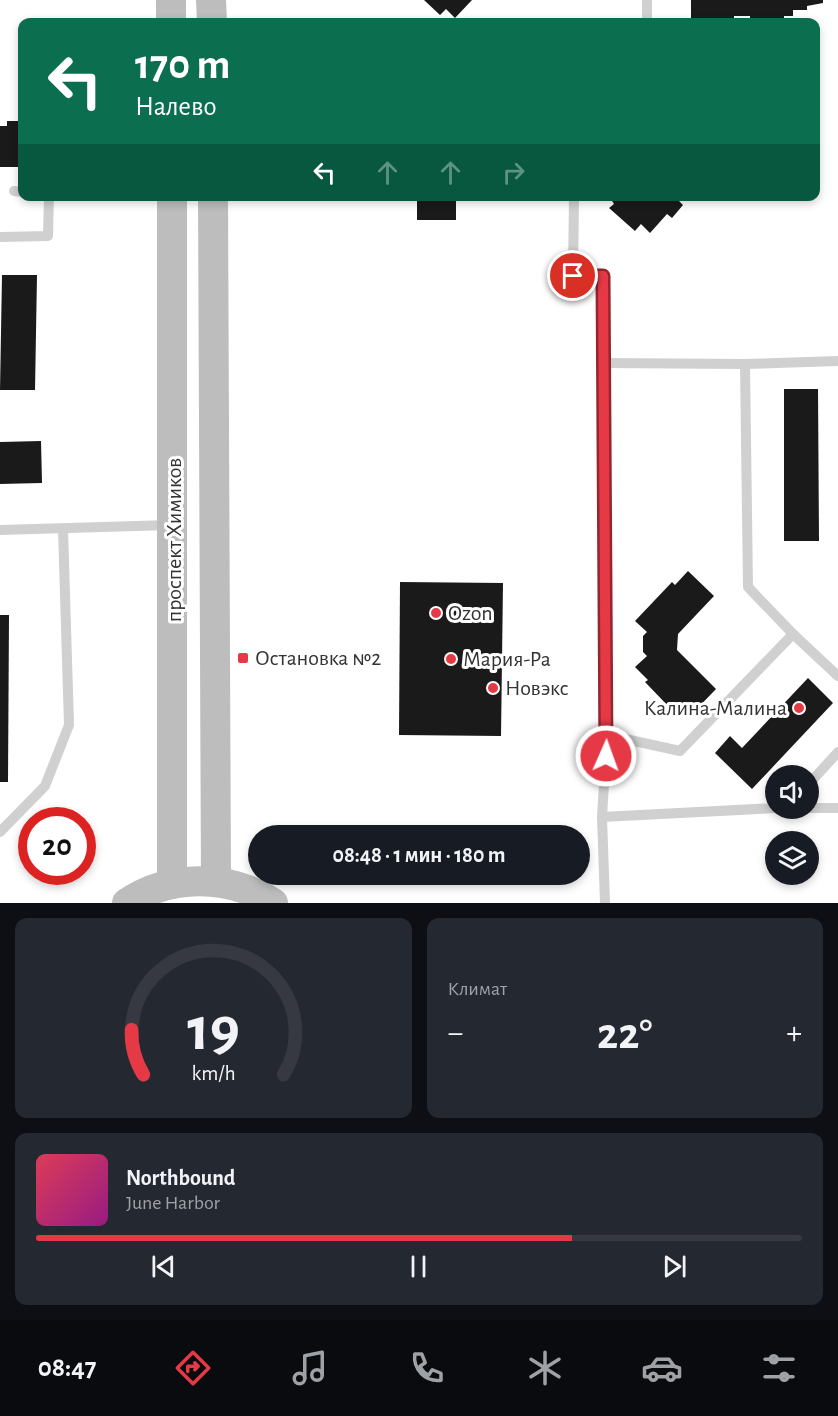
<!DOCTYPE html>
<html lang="ru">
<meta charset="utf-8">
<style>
:root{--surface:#171b24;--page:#242831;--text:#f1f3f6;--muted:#9ea1a6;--line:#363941;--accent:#e63946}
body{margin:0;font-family:"Alegreya Sans",sans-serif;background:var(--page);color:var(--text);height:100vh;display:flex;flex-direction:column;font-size:22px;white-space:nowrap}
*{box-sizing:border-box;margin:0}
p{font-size:20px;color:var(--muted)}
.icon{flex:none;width:33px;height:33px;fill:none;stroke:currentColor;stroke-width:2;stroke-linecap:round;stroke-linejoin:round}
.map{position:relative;height:903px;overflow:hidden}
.side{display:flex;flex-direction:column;gap:15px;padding:15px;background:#0d0f14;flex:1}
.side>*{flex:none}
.top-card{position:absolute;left:18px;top:18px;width:802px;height:183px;border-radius:12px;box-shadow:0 3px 9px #0003;background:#0b6e4f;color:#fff;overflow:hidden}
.buttons{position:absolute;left:765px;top:765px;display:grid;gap:12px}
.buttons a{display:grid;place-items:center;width:54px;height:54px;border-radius:50%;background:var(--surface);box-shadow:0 3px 9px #0003;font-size:30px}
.speed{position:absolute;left:18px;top:807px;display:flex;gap:12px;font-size:30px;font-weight:700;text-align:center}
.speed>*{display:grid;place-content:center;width:78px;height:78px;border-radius:50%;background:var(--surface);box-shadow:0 3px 9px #0003;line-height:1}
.speed .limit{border:9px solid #d22;background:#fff;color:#111}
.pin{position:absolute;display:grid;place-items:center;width:51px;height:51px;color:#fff;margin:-26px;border:3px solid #fff;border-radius:50%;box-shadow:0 2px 6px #0007}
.me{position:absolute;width:66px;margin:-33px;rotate:2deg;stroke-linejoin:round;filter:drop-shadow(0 0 4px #0008)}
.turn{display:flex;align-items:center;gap:21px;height:126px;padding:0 18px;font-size:27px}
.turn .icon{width:78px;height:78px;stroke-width:2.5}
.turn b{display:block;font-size:42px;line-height:51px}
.lanes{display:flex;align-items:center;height:57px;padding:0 18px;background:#0003;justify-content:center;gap:30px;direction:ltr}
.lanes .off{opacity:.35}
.big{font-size:45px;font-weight:700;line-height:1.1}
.side .widget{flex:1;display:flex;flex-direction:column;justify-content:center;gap:9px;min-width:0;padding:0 21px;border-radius:12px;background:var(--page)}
.side .dial{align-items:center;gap:0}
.dial svg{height:156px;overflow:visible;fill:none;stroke:var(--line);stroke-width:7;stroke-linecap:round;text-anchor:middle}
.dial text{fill:var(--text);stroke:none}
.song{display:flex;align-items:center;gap:18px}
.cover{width:72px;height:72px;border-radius:9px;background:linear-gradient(135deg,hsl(350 70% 55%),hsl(310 70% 35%))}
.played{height:6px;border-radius:3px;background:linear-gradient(90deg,var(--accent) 70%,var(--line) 70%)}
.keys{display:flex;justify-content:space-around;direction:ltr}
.heat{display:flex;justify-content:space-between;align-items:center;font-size:33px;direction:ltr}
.side .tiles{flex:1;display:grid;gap:15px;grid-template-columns:1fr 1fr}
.widget:last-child{grid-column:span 2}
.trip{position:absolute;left:248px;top:825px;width:342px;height:60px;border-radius:30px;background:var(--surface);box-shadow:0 3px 9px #0003;font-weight:700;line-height:60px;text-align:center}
.tabs{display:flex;height:96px;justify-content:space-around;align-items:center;background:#090b0e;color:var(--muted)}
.tabs .icon{width:42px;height:42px}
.tabs .active{color:var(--accent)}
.tabs b{font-size:27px;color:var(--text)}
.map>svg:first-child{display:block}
.building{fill:#1a1a1a}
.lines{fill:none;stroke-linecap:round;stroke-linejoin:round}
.lane{stroke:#d0d0d0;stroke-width:10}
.secondary{stroke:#bdbdbd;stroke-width:30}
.route-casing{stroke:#96252e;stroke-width:15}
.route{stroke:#e63946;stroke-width:10}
.poi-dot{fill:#e63946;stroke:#fff;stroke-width:2}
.labels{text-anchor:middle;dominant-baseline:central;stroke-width:6;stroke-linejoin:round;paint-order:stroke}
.street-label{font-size:22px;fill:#333;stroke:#fff}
.poi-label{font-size:22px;fill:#333;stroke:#fff;text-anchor:start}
</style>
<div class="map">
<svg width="838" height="903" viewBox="0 0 838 903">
<rect width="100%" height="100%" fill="#fff"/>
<g class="building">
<polygon points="424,0 472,0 455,18 446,9 440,15"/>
<polygon points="691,0 823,0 823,3 807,6 807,10 793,10 793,16 784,16 784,20 775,20 775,22 750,21 750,16 734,16 734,22 708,22 700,21 700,18 691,18"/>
<polygon points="7,121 22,121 22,167 0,167 0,126 7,126"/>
<rect x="417" y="196" width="39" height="24"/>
<polygon points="609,196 684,196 679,201 683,205 672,218 667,214 650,233 641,224 635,231 609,208 614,204"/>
<polygon points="2,275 37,275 35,390 0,390"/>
<polygon points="784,389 818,389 819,541 784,541"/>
<polygon points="41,441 42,483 0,484 0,442"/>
<polygon points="688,571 714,596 678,634 677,650 716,689 689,717 676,704 671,709 645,682 648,680 635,667 647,656 643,652 643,636 647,632 635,621 672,582 675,585"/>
<polygon points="400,582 503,583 501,736 399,735"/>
<polygon points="0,615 9,615 8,782 0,782"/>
<polygon points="808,678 833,703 752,789 715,753 730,736 742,748"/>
</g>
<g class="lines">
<g class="lane">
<polyline points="647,22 647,0"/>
<polyline points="14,191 22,192"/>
<polyline points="574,196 573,276 603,276 607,735 680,751 793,634 748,587 745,364"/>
<polyline points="0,237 48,236 49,196"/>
<polyline points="604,363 745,364 838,361"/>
<polyline points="0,530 170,525"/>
<polyline points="793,634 838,676"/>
<polyline points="808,785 838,752"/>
<polyline points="808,808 838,808"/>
<polyline points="602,817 776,808"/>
<polyline points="0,832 45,786 69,725 63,529"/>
<polyline points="605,903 602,817 607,735"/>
</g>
<g class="secondary">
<polyline points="171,0 171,22"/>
<polyline points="211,0 212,22"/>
<polyline points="213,196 216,882"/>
<polyline points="172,884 172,196"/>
<path d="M 127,903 C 170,874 229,874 273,903"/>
</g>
</g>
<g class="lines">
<defs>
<polyline id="route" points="573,276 603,276 606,756"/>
</defs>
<use href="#route" class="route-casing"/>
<use href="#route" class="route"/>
</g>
<g class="poi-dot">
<circle cx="436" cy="613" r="6"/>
<rect x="237" y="652" width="12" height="12" rx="3"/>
<circle cx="451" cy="659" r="6"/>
<circle cx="493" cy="688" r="6"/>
<circle cx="799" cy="708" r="6"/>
</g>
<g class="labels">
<g class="street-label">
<text transform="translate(174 540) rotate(-90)">проспект Химиков</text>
</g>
<g class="poi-label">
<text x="448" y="613">Ozon</text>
<text x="255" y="658">Остановка №2</text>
<text x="463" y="659">Мария-Ра</text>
<text x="505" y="688">Новэкс</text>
<text x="787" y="708" text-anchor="end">Калина-Малина</text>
</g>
</g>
</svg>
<div class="buttons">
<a><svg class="icon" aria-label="sound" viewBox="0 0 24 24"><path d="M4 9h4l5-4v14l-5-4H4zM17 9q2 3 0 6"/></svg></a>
<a><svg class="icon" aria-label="layers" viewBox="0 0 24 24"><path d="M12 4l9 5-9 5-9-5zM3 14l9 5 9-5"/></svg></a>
</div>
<div class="speed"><div class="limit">20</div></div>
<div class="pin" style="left:573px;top:276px;background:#d93025"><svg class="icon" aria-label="arrive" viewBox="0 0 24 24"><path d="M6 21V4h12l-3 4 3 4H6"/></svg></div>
<svg class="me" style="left:606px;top:756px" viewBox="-20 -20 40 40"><circle r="17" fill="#e63946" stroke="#fff" stroke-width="3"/><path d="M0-11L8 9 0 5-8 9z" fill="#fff"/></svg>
<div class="trip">08:48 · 1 мин · 180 m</div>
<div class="top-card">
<div class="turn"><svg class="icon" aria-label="left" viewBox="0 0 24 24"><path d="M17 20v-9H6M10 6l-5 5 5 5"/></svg><div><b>170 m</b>Налево</div></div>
<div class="lanes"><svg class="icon" aria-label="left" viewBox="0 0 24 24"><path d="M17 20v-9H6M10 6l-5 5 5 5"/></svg><svg class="icon off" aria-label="ahead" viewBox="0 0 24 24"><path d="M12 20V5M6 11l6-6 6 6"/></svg><svg class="icon off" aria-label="ahead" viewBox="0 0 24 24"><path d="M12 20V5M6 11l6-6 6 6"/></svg><svg class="icon off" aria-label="right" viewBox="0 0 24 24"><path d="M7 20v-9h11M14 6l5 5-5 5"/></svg></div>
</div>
</div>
<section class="side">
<div class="tiles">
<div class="widget dial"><svg viewBox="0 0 100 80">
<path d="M14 69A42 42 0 1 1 86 69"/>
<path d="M14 69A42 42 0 0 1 8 46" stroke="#e63946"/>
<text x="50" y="56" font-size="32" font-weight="700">19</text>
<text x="50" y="72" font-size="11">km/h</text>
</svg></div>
<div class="widget"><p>Климат</p>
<div class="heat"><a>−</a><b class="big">22°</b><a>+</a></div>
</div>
<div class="widget">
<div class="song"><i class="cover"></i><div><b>Northbound</b><p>June Harbor</p></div></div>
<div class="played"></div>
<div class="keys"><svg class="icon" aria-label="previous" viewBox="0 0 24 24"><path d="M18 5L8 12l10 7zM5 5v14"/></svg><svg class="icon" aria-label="pause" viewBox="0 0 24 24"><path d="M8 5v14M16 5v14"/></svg><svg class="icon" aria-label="next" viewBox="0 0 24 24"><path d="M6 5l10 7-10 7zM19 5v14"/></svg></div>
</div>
</div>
</section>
<nav class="tabs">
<b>08:47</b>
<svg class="icon active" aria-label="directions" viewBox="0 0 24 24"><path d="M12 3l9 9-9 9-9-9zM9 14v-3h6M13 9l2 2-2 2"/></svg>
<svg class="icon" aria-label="music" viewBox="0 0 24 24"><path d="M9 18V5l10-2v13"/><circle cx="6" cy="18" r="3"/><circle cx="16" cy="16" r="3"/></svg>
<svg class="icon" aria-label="phone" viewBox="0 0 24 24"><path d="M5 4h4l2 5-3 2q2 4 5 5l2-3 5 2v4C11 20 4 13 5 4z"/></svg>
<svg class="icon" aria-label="climate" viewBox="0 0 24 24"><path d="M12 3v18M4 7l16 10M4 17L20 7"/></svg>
<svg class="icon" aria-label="car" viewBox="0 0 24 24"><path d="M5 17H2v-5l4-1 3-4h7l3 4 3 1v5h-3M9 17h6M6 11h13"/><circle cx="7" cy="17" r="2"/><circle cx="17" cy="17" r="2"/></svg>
<svg class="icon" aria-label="filters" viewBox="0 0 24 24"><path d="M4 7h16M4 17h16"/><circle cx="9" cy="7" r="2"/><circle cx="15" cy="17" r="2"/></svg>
</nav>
